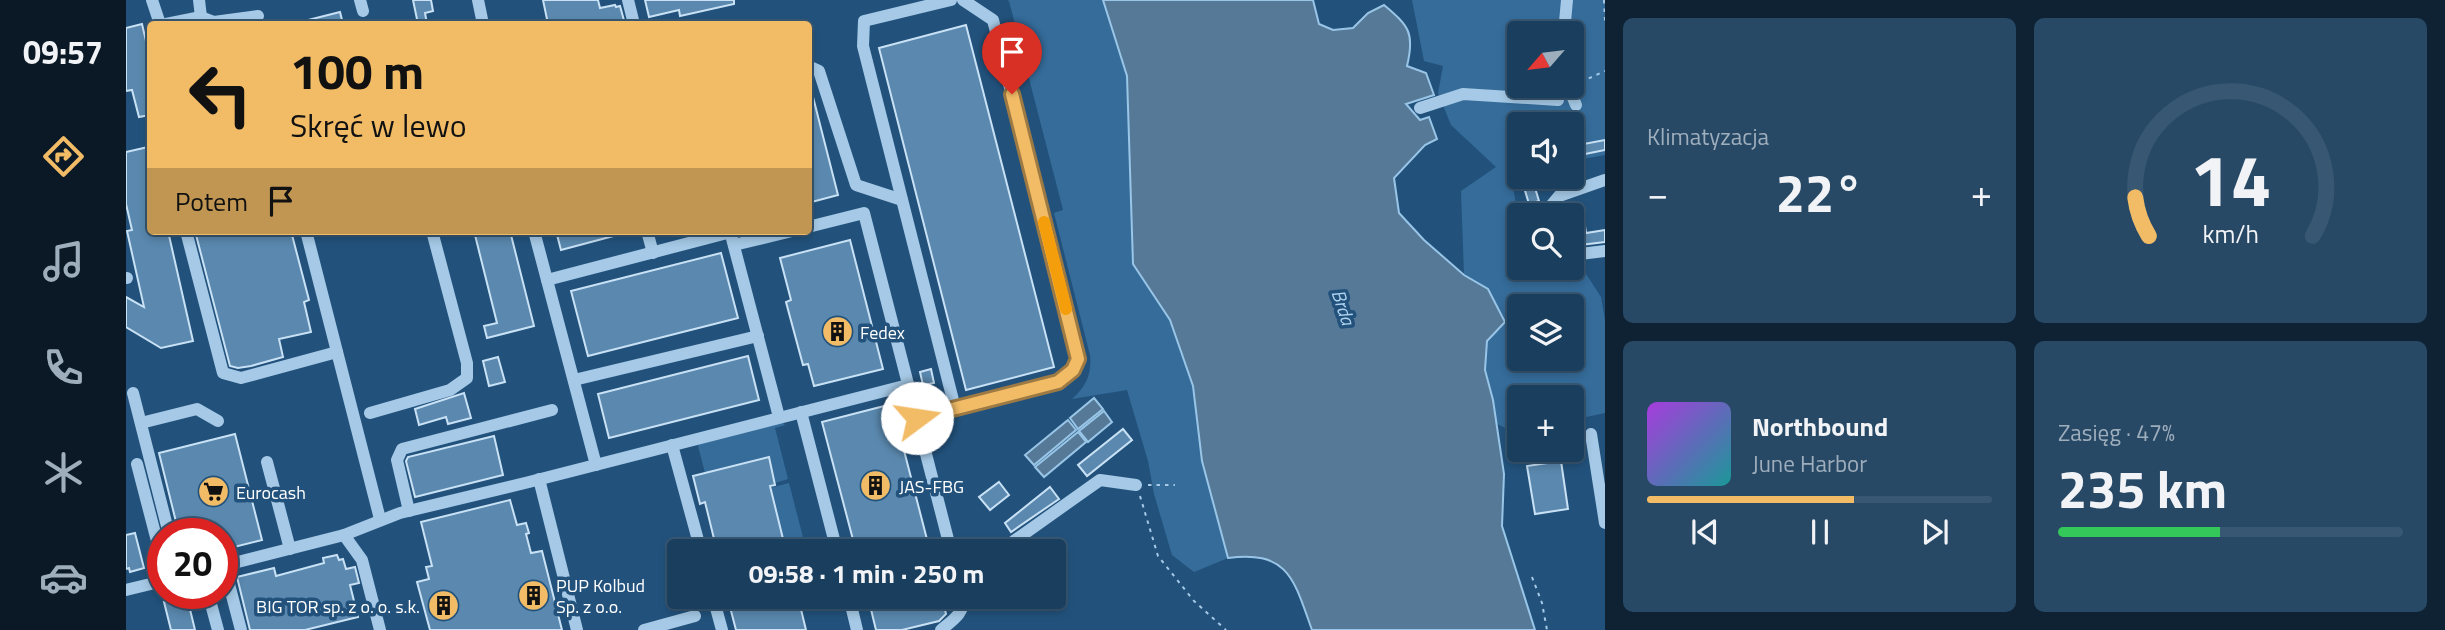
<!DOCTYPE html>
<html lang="pl">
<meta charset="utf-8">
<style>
:root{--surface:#1a3e5d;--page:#274966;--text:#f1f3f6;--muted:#9faebc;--line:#385772;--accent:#f2bc67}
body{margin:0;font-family:"Titillium Web",sans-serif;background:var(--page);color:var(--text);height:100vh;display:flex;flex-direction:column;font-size:26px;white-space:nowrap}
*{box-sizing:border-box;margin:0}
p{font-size:23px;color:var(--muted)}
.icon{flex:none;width:38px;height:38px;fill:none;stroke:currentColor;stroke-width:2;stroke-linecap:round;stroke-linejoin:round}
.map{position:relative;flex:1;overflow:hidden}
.side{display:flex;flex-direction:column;gap:18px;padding:18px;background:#0e2233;width:840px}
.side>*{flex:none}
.guide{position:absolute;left:21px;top:21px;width:665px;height:214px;border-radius:7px;box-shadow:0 4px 10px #0003,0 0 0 2px var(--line);background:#f2bc67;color:#111;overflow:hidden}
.needle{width:46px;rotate:242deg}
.tools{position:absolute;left:1381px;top:21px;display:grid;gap:14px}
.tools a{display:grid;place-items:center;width:77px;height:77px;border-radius:7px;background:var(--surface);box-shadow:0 4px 10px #0003,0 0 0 2px var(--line);font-size:35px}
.speed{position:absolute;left:21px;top:518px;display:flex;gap:14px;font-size:35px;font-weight:700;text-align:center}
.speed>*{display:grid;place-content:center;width:91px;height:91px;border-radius:50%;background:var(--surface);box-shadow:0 4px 10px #0003,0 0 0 2px var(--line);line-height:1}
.speed .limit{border:10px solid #d22;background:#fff;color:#111}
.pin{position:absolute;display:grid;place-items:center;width:60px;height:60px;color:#fff;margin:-72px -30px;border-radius:50% 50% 50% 0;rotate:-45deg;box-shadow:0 0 7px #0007}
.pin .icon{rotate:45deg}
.me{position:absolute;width:77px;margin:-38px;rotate:76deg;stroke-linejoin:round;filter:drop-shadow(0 0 5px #0008)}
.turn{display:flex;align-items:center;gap:24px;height:147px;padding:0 28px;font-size:32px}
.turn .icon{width:91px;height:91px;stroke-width:2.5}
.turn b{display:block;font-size:49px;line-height:60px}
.then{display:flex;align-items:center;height:66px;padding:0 28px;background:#0003;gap:14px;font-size:26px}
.big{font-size:52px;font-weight:700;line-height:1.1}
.side .tile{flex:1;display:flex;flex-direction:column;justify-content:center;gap:10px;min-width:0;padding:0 24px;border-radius:10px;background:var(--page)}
.side .dial{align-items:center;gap:0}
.dial svg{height:182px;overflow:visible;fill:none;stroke:var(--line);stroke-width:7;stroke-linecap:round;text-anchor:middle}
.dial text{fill:var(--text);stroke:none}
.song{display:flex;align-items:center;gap:21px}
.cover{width:84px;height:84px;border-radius:10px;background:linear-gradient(135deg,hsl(280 70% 55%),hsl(180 70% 35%))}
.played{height:7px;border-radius:4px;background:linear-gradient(90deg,var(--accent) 60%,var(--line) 60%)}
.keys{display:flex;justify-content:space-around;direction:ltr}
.heat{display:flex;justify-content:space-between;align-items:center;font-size:38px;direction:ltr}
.charge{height:10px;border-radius:5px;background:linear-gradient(90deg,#34c759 47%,var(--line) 0)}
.side .tiles{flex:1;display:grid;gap:18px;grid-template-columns:repeat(2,1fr)}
.trip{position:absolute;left:541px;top:539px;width:399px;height:70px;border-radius:7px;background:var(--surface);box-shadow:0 4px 10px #0003,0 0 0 2px var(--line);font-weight:700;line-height:70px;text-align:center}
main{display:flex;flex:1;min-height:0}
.dock{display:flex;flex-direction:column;width:126px;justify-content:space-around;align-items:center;background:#0a1925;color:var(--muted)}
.dock .icon{width:49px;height:49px}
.dock .on{color:var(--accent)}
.dock b{font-size:32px;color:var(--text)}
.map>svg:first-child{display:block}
.green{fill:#356c9a;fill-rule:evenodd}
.water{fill:#567998;stroke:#99c5e7;stroke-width:2}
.building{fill:#5a88ae;stroke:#c8e1f5;stroke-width:2}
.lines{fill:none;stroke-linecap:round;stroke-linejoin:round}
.path{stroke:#a5c9e6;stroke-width:2;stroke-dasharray:3.5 5;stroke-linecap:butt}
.minor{stroke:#a5c9e6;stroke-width:12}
.route-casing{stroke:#9d7a43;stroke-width:18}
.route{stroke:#f2bc67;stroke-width:12}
.slow{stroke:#f59e0b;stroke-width:12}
.labels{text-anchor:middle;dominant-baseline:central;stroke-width:7;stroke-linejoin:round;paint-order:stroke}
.poi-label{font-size:18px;fill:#fff;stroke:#22527c;text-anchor:start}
.water-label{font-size:19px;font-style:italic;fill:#b0d2ee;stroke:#22527c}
</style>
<main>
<nav class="dock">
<b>09:57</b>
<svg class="icon on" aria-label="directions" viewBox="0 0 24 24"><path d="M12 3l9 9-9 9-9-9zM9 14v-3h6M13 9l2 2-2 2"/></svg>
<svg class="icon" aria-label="music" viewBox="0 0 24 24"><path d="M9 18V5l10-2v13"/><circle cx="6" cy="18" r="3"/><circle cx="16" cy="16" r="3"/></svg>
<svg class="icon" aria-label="phone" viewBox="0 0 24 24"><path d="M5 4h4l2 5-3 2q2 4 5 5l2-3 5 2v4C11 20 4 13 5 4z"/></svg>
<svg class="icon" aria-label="climate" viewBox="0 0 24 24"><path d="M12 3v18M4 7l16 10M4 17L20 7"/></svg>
<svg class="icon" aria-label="car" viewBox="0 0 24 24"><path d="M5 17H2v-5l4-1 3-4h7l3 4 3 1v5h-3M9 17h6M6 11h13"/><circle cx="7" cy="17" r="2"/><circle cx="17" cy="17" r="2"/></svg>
</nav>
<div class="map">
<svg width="1479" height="630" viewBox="0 0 1479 630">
<rect width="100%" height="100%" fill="#22527c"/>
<g class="green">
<path d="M 881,0 L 977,0 L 1001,76 L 1007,264 L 1044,320 L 1067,386 L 1076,462 L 1102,558 L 1068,572 L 1046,555 L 1028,494 L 1022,461 L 1001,390 L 946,399 C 960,387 966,374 964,355 L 928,213 L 937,210 L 883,1 Z"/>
<path d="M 1286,0 L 1479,0 L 1479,155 L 1446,161 L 1446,124 L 1393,124 L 1393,165 L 1383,164 L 1393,221 L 1393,268 L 1401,268 L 1402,270 L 1455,266 L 1475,297 L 1479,320 L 1479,413 L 1446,420 L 1446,397 L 1393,397 L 1393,432 L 1390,433 L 1371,424 L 1359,370 L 1361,341 L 1378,322 L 1362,289 L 1338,275 L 1335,191 L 1370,167 L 1325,125 L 1312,93 L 1317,66 L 1298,61 ZM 1393,33 L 1446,33 L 1446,86 L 1393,86 ZM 1393,306 L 1446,306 L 1446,359 L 1393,359 Z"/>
<polygon points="656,422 659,425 649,428 662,479 649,483 643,458 579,473 572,446 574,443"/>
<polygon points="663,483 680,549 688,548 688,551 660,551 644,488"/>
</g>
<g class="water">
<path d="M 977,0 L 1187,0 L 1193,24 L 1207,30 L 1227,28 L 1242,13 L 1258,5 C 1283,26 1289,33 1281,66 L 1300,73 L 1308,95 L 1280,104 L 1294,120 L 1303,117 L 1311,139 L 1299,145 L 1268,178 L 1273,213 L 1298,240 L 1338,275 L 1362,289 L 1379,322 L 1361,341 L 1359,370 L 1367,400 L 1378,474 L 1376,526 L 1409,630 L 1186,630 C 1168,580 1163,550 1102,558 L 1076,461 L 1067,386 L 1044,320 L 1007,264 L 1001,76 Z"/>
<polygon points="968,398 977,409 952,429 944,418"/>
<polygon points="978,411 986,422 962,442 953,431"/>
<polygon points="942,420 950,430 908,465 899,455"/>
<polygon points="952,432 960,442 918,477 909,467"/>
</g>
<g class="building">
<polygon points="287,0 305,0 307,11 299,13 301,24 292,24"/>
<polygon points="417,0 472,0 474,8 489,5 490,7 494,6 499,24 422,24"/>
<polygon points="519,0 608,0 608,4 554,16 553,10 523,17"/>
<polygon points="214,12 217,24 178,24 178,21"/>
<polygon points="16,24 24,58 24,115 13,117 6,90 0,91 0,28"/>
<polygon points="840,25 928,367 840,390 753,48"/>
<polygon points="686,93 712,195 682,203 682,94"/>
<polygon points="1479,140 1479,150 1449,156 1447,146"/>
<polygon points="22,147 24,156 24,231 42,231 67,341 35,348 0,327 0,297 18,307 1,231 6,230 0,204 0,152"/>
<polygon points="1407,181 1413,201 1403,204 1397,184"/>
<polygon points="1458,219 1460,233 1479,230 1479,242 1446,246 1446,221"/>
<polygon points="69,231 165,231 183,300 178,302 185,332 153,339 157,357 125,366 112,368 104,366"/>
<polygon points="348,231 384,231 408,326 361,338 358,326 371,323"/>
<polygon points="430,231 494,231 495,234 435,250"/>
<polygon points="724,240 757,369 688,386 682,364 677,365 660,302 665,300 654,258"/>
<polygon points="595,253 612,318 462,356 445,291"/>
<polygon points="622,356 633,400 483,438 472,394"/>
<polygon points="372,357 379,382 363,386 357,361"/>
<polygon points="805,369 808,383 797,385 794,372"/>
<polygon points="338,393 345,418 322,424 320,417 293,425 289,409"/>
<polygon points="766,404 804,551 730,551 696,422"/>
<polygon points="997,429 1006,440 961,476 952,465"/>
<polygon points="109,434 136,540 96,550 96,534 53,534 33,453"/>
<polygon points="368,436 377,475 289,497 280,461 282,457"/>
<polygon points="643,457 649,485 644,486 660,551 591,551 579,502 574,504 567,476"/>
<polygon points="1435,461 1442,509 1409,514 1401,466"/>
<polygon points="873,482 883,495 864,510 853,497"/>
<polygon points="924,487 933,499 885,532 879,523"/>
<polygon points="384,500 391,525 400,523 403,533 400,534 405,553 416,551 436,630 304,630 291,582 303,579 300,567 306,566 295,522"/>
<polygon points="9,533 18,568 4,572 3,568 0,569 0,535"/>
<polygon points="211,555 213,560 217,559 220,569 229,567 233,583 224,585 232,617 179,630 124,630 111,577 148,568 150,576 198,563 197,558"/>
<polygon points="61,597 69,630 45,630 38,602"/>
<polygon points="596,597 672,597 680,630 610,630 604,607 599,608"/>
<polygon points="742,597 816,597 820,614 813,621 776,630 750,630"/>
</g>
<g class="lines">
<g class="path">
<polyline points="1478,0 1479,21"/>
<polyline points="1455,82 1479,71"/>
<polyline points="1022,485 1049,485"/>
<polyline points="1014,496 1032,556 1068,601 1100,630"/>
<polyline points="1406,577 1416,603 1421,630"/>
</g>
<g class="minor">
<polyline points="26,0 34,24"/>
<polyline points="73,0 75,17"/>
<polyline points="234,0 237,11"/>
<polyline points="352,0 357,24"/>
<polyline points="502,0 508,24"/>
<polyline points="825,0 738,21 737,46 829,408"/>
<polyline points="40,24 75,17 88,22 132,16"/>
<polyline points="1438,33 1441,0"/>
<polyline points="682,66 693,71 730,185 776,200"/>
<polyline points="1442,86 1450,105"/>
<polyline points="1294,108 1337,94 1432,100"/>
<polyline points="1417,215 1433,196 1479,180"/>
<polyline points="682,227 738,213 825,551"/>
<polyline points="60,231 97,373 115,378 211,352"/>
<polyline points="180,231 254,519"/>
<polyline points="408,231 470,465"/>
<polyline points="521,231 527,253"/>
<polyline points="604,231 653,417"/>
<polyline points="608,245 666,231"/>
<polyline points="1446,255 1479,251"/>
<polyline points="0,278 1,278"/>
<polyline points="421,280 605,232"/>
<polyline points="448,380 632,336"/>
<polyline points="7,393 43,534"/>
<polyline points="675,412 711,551"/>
<polyline points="244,413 324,390 341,378 341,363 306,231"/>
<polyline points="791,418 932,382 947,370 952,359 867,20 837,0"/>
<polyline points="15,423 71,409 92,421"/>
<polyline points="1465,434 1479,523"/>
<polyline points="546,445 575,551"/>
<polyline points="141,462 164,549"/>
<polyline points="11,464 37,564"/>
<polyline points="413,479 451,630"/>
<polyline points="283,511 271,460 276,449 426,410"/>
<polyline points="218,535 236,560 254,630"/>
<polyline points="881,551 888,541 974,480 1010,485"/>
<polyline points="98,565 115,630"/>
<polyline points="96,566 218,535 274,513 403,482 782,385"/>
<polyline points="0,590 37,581"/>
<polyline points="82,593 92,630"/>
<polyline points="587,597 596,630"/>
<polyline points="723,597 731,630"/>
<polyline points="518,630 569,616"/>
<path d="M 815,630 C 827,620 839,613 837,597"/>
</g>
</g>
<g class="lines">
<defs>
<polyline id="route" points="791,418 932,382 947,370 952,359 886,94"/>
</defs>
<use href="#route" class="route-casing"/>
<use href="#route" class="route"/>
<polyline class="slow" points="918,222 940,309"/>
</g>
<defs>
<symbol id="building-disc" viewBox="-11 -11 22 22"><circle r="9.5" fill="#f2bc67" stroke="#22527c"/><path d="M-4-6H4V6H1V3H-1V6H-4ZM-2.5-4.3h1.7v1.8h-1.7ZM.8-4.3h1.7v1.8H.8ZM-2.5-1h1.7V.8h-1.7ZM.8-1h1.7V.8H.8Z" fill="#111"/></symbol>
<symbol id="supermarket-disc" viewBox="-11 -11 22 22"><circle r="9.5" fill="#f2bc67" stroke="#22527c"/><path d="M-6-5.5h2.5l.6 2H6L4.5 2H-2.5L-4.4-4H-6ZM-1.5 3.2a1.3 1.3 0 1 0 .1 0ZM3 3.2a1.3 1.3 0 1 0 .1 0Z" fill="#111"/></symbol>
</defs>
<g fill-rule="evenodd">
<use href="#building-disc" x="694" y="314" width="35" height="35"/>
<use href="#building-disc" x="732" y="468" width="35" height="35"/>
<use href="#supermarket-disc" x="70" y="474" width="35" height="35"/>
<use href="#building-disc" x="390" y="578" width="35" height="35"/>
<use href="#building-disc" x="300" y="588" width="35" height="35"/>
</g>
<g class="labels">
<g class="poi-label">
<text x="734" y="332">Fedex</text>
<text x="773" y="486">JAS-FBG</text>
<text x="110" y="492">Eurocash</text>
<text x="430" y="585">PUP Kolbud<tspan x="430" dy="21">Sp. z o.o.</tspan></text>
<text x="294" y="606" text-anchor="end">BIG TOR sp. z o. o. s.k.</text>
</g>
<g class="water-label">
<text transform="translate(1218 307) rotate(72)">Brda</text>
</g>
</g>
</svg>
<div class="tools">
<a><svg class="needle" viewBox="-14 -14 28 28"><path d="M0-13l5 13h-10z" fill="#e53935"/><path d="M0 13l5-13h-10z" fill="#9faebc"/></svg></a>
<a><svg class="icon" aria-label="sound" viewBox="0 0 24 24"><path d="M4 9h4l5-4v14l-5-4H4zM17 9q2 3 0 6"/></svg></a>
<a><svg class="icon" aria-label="search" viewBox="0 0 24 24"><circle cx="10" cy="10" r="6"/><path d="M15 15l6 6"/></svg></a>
<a><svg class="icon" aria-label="layers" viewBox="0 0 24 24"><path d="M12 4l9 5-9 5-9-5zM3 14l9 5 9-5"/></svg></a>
<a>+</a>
</div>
<div class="speed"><div class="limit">20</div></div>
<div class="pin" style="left:886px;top:94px;background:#d93025"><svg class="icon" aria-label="arrive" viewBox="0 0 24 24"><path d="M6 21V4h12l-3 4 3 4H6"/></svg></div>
<svg class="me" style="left:791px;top:418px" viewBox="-20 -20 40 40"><circle r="19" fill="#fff"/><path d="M0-13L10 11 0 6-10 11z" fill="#f2bc67"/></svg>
<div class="trip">09:58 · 1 min · 250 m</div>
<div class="guide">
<div class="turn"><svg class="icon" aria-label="left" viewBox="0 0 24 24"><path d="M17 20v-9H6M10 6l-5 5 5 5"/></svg><div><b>100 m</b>Skręć w lewo</div></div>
<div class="then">Potem<svg class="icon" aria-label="arrive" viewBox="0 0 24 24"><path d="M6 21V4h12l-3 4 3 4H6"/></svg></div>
</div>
</div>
<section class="side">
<div class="tiles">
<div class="tile"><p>Klimatyzacja</p>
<div class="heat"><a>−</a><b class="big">22°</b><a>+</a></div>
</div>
<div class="tile dial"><svg viewBox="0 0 100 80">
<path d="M14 69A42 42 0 1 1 86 69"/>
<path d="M14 69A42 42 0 0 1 8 52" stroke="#f2bc67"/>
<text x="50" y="56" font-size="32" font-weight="700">14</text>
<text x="50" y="72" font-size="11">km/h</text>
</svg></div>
<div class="tile">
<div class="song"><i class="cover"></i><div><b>Northbound</b><p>June Harbor</p></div></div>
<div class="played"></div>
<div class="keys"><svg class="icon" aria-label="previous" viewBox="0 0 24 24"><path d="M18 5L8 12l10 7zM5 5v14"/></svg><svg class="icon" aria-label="pause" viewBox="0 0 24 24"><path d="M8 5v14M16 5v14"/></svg><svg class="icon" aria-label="next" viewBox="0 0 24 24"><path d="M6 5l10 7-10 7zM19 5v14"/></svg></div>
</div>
<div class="tile"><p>Zasięg · 47%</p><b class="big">235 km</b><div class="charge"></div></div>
</div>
</section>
</main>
